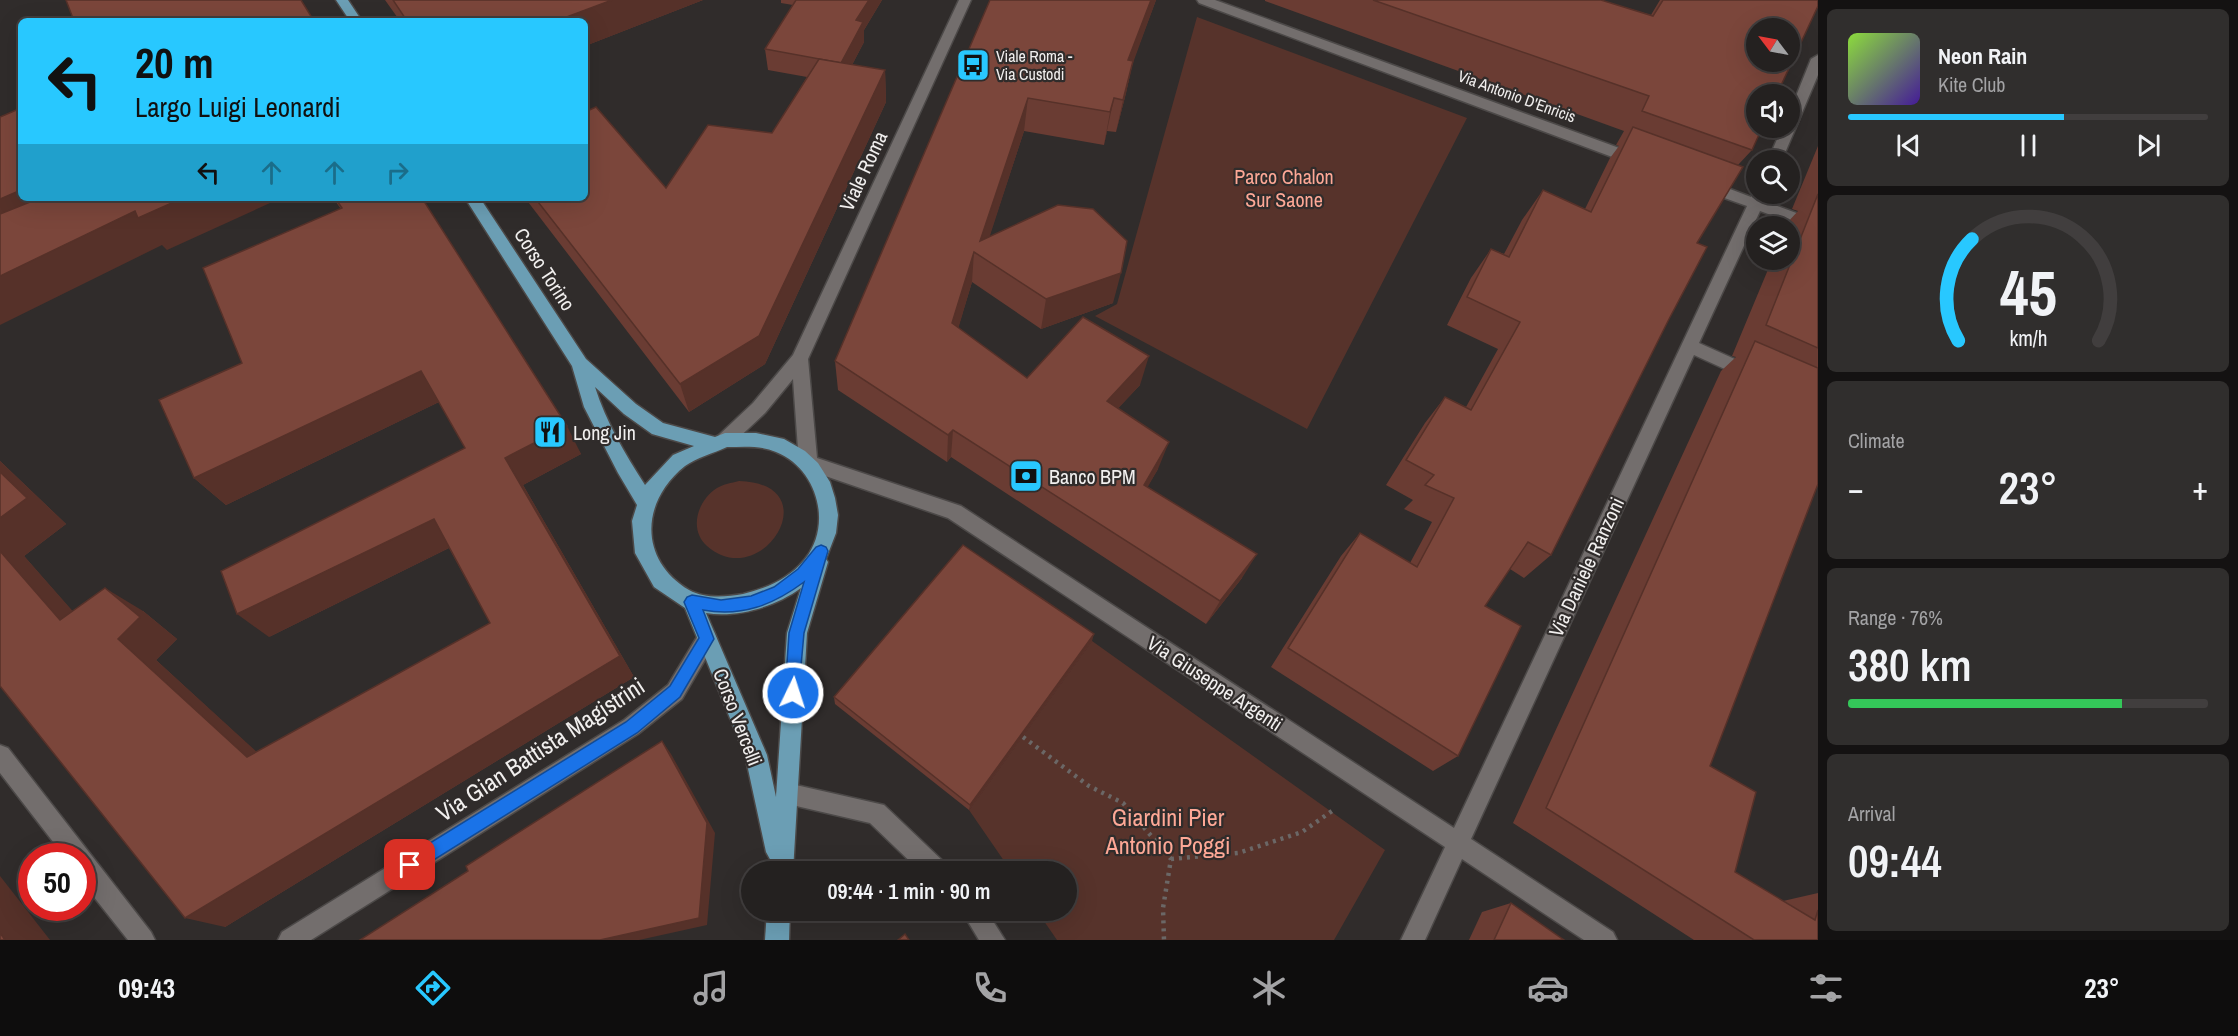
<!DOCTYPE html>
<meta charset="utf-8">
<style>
:root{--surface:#242120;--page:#302e2d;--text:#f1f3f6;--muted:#a3a3a5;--line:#413e3e;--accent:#28c8ff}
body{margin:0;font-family:"Archivo Narrow",sans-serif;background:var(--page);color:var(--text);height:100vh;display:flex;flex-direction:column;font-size:22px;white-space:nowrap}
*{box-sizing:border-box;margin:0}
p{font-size:20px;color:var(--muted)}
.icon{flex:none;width:33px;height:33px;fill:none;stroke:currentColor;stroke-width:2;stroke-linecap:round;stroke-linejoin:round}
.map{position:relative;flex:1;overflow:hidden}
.details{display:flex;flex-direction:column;gap:9px;padding:9px;background:#141212;width:420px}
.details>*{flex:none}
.banner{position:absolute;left:18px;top:18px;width:570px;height:183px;border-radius:9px;box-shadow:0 6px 24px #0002,0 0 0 2px var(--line);background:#28c8ff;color:#111;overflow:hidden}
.needle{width:39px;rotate:302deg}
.tools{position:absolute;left:1746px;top:18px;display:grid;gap:12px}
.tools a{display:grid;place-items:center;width:54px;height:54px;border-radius:50%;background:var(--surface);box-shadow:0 6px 24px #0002,0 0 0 2px var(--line);font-size:30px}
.speed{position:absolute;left:18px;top:843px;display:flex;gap:12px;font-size:30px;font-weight:700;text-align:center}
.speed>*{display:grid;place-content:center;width:78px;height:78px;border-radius:50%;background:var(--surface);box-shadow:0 6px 24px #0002,0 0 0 2px var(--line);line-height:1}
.speed .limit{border:9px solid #d22;background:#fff;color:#111}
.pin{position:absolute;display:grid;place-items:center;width:51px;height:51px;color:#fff;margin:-26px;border-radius:12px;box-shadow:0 3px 9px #0006}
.me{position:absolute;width:66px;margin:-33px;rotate:4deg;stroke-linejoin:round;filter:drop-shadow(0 0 4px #0008)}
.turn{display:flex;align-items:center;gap:21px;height:126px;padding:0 18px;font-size:27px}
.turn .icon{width:78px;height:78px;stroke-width:2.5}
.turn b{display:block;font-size:42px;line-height:51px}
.lanes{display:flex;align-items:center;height:57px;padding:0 18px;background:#0003;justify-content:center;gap:30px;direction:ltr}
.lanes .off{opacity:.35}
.big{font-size:45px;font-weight:600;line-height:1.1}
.details .card{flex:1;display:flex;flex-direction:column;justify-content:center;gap:9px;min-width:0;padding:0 21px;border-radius:9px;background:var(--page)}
.details .dial{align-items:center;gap:0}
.dial svg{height:156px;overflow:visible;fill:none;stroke:var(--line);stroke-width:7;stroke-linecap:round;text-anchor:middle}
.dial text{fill:var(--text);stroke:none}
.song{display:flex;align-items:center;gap:18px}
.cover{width:72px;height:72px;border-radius:9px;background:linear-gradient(135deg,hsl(90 70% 55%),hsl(260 70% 35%))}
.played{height:6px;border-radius:3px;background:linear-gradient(90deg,var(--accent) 60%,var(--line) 60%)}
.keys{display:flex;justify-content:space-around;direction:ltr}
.heat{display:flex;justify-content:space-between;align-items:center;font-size:33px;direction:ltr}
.charge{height:9px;border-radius:4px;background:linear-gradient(90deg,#34c759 76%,var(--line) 0)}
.trip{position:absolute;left:741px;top:861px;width:336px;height:60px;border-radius:30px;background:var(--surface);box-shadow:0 6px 24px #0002,0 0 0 2px var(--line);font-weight:600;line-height:60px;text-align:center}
.menu{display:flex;height:96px;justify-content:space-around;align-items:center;background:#0e0d0d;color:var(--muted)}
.menu .icon{width:42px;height:42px}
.menu .selected{color:var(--accent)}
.menu b{font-size:27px;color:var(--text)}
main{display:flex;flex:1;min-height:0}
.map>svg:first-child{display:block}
.green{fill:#57332b}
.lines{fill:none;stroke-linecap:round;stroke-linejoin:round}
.minor-casing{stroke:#4c4948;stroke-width:3}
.major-casing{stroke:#4c4948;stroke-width:3}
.path{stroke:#6b6766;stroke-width:4.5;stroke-dasharray:3 5;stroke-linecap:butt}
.minor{fill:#736e6d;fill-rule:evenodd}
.major{fill:#6b9eb4;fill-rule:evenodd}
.wall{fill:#6a3c33}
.shaded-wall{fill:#563129}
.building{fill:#7b463b;stroke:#563129;stroke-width:1.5;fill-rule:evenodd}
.route{fill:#1a73e8;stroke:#114b97;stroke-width:1.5}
.labels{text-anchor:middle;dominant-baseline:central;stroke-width:4.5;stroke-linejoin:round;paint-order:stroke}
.far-poi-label{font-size:16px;fill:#f1efee;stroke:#302c2b;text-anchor:start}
.far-street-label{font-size:16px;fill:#f1efee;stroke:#302c2b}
.street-label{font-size:20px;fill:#f1efee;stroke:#302c2b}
.park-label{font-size:20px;fill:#fea896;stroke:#302c2b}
.poi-label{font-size:20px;fill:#f1efee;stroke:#302c2b;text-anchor:start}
.near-street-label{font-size:24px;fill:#f1efee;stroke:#302c2b}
.near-park-label{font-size:24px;fill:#fea896;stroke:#302c2b}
</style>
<main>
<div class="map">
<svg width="1818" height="940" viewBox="0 0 1818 940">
<rect width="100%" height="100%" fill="#302c2b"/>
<g class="green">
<polygon points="1197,17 1467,118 1307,429 1095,316 1117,304"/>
<path d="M 739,481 C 831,484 761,594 707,546 C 688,529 698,500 717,488 C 724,484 731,483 739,481 Z"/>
<polygon points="1092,641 1385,850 1334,940 1057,940 1037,911 1066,910 1066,872 1011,871 969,810"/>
</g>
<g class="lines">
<defs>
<g id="minor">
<polygon points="959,0 971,0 808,359 817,458 961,506 1454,828 1747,206 1699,189 1697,185 1699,181 1709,181 1751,197 1756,190 1756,194 1767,194 1764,201 1818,221 1818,232 1760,211 1699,343 1757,369 1759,374 1757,379 1751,381 1694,355 1471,839 1613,932 1617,940 1584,940 1462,859 1425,940 1401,940 1445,847 948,518 802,468 799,463 793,379 765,413 731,445 725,447 719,445 716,440 719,435 753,403 793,355"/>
<polygon points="1197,0 1215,0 1641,156 1643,160 1636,165 1631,164 1199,3"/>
<polygon points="1818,55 1818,75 1782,160 1768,160 1782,128 1790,128 1790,111 1811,59"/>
<polygon points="707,630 714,632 717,639 682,699 638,734 311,940 278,940 282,932 624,720 668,685 700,632"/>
<polygon points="0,745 8,748 151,932 155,940 128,940 82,882 82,856 64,856 0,773"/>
<polygon points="787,783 884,805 946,864 949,872 921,872 870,823 779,802 776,794 779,786"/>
<polygon points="961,910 986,910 1005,940 979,940"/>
</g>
<g id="major">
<polygon points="336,0 348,0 362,21 350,21"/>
<path d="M 465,198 L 480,198 L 586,359 L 636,404 L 663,423 L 715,437 L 725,433 L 756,433 L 784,439 L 805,451 L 818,463 L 830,482 L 835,498 L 838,515 L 836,533 L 826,559 L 828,562 L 807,633 L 793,872 L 771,872 L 771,861 L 766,852 L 745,755 L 685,608 L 654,587 L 635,553 L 632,521 L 637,505 L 618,473 L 584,407 L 572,366 ZM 595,387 L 624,414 L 652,434 L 694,446 L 673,455 L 645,485 C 625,454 606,422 595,387 ZM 727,447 C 743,447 760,445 776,452 C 817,468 833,524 805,559 C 789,579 767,588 743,594 C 726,597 705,599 689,590 C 639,560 640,502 685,466 C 696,458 714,453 727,447 ZM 801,588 L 787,633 L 776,797 L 767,755 L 706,613 C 737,618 775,607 801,588 Z"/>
<polygon points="767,910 790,910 789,940 765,940"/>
</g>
</defs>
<use href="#minor" class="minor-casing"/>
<use href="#major" class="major-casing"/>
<g class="path">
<polyline points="1023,737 1089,786 1123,803 1171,859 1163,908 1164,940"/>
<polyline points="1171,859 1238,853 1302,832 1332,811"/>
</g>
<use href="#minor" class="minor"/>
<use href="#major" class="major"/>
</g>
<g class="wall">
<polygon points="385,0 703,0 585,46 585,21 400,21"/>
<polygon points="781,0 882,0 864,30 864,42 852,65 885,70 886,102 765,364 689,412 525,198 585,198 666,188 772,133 807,77 768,70 765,49 793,5 781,3"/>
<polygon points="990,0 1156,0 1133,61 1126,93 1116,132 1107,131 1104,145 1024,131 989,237 1113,303 1041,329 972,282 958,328 1027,378 1140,385 1118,408 1158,469 1147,487 1242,578 1206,624 951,457 947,462 838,390 835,361"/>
<polygon points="1265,0 1601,0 1651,15 1660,0 1818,0 1752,150 1738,165 1697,243 1668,321 1551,555 1524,578 1510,569 1485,606 1458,756 1433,771 1271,667 1341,556 1360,533 1410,563 1432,522 1404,509 1413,500 1386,485 1425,423 1445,397 1466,407 1498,349 1447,325 1471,278 1491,249 1504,254 1522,220 1543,190 1585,209 1610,158 1619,146 1616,145 1624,131 1265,1"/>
<polygon points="1818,146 1818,484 1710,766 1735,872 1783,901 1818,893 1818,940 1694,940 1513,823 1721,371 1736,357 1732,356 1772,260 1790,260 1790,226 1785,226 1787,223 1798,211 1792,209"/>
<polygon points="333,198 422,198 581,454 523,485 634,677 225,927 0,686 0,461 66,524 24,556 72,611 143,611 177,639 156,660 256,752 490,623 449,548 269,637 465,448 439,402 226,505 194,478 242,363 341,209"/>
<polygon points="1092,641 969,810 835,704 834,697"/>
<polygon points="1511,903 1564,940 1469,940 1482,912"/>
</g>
<g class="shaded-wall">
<polygon points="612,0 703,0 585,46 585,21 556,21"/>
<polygon points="869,0 882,0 864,30 864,42 842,84 840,63 856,20"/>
<polygon points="1151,0 1156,0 1122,93 1128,60"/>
<polygon points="1133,61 1126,93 1116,132 1123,100"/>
<polygon points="885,70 886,102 765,364 689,412 680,384"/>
<polygon points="1028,98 1024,131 983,257 980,241"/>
<polygon points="1114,98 1107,131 1104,145 1110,112"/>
<polygon points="21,190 21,198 110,198 0,246 0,199"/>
<polygon points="183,198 281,198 167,250 162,245 0,325 0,276 135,211"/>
<polygon points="974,252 972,282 951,353 952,323"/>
<polygon points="1121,273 1113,303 1041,329 1046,299"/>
<polygon points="1149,356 1140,385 1099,429 1107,401"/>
<polygon points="421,371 441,401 226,505 194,478"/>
<polygon points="567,426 581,454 523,485 634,677 225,927 185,918 620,656 505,458"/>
<polygon points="953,430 951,457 947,462 948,435"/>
<polygon points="1169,442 1158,469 1134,511 1144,485"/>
<polygon points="0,461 66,524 24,556 100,642 60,620 0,551"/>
<polygon points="434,519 455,545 269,637 237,614"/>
<polygon points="1257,554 1242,578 1206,624 1220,601"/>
<polygon points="105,588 143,611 177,639 156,660 281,774 247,757 118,639"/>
<polygon points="1094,634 1092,641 969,810 970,805"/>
<polygon points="662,741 671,754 715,833 707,925 639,940 600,940"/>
<polygon points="0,876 50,940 5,940 0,933"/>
</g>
<g class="building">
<polygon points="66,0 301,0 314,21 74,21"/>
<polygon points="393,0 612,0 556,21 407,21"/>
<polygon points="796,0 869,0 856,20 863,22 841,63 765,49"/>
<polygon points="990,0 1151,0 1128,60 1133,61 1123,100 1114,98 1110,112 1028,98 980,241 1058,205 1093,209 1127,241 1121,273 1046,299 974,252 952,323 1027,378 1083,317 1149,356 1107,401 1169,442 1144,485 1257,554 1220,601 953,430 948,435 835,361"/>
<path d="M 1373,0 L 1601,0 L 1653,16 L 1663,0 L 1818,0 L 1818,6 L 1777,94 L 1756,94 L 1756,128 L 1762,128 L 1752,150 L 1642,111 L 1649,96 ZM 1756,28 L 1790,28 L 1790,62 L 1756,62 Z"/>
<polygon points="819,59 885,70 759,336 680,384 535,198 585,198 585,112 596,107 666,188 708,125 772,133"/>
<polygon points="21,108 21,190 0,199 0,117"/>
<polygon points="1633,127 1743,167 1697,243 1707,247 1668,321 1551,555 1528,542 1485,606 1521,626 1458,756 1288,648 1360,533 1417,567 1454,498 1425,485 1434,475 1406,460 1445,397 1471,410 1520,322 1467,297 1491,249 1509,257 1543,190 1591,212"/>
<polygon points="1818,194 1818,348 1766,325"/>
<polygon points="40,198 183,198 138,218 135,211 0,276 0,214"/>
<polygon points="335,198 422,198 567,426 505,458 620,656 185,918 0,686 0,551 60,620 105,588 140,617 118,639 247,757 490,623 434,519 237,614 221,571 465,448 421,371 194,478 159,400 242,363 203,268 342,208"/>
<polygon points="1755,341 1818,368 1818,484 1710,766 1756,792 1735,872 1815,920 1818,910 1818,940 1754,940 1546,808"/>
<polygon points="0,472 27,498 0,518"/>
<polygon points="963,545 1094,634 970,805 834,697"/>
<polygon points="662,741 707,823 699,918 600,940 360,940 468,871 466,866"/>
<polygon points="1511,903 1564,940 1494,940"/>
<polygon points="0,933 5,940 0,940"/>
<polygon points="905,934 909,940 898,940"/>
</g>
<path class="route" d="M 821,545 L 826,547 L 828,551 L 804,633 L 798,699 L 793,701 L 787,699 L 785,693 L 789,633 L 804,582 C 773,605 742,617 703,610 L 714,639 L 680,697 L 637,733 L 416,871 L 410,873 L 404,871 L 402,865 L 404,859 L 626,722 L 670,686 L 699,638 L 684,602 L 687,597 L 692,595 L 721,600 L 751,596 L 774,587 L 798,569 L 816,547 Z"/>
<defs>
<symbol id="bus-square" viewBox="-11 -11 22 22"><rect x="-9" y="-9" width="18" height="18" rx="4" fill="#28c8ff" stroke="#302c2b"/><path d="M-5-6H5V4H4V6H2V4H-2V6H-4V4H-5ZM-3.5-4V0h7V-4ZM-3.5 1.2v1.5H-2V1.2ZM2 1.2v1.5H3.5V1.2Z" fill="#111"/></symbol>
<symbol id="restaurant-square" viewBox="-11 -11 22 22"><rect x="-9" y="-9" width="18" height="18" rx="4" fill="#28c8ff" stroke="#302c2b"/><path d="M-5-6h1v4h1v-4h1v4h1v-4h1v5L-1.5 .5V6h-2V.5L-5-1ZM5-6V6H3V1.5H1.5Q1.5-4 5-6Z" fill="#111"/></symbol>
<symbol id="bank-square" viewBox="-11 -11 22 22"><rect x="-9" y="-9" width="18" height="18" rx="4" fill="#28c8ff" stroke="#302c2b"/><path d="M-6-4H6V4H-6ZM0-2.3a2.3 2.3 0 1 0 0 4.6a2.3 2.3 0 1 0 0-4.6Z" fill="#111"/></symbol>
</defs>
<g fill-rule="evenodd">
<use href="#bus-square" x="954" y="46" width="38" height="38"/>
<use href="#restaurant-square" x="531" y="413" width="38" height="38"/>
<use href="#bank-square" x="1007" y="457" width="38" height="38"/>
</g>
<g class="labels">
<g class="far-poi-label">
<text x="996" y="56">Viale Roma -<tspan x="996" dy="18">Via Custodi</tspan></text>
</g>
<g class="far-street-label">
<text transform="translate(1517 96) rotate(20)">Via Antonio D'Enricis</text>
</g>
<g class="street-label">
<text transform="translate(863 171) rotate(-65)">Viale Roma</text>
<text transform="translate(545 269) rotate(57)">Corso Torino</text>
<text transform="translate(1586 567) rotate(-65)">Via Daniele Ranzoni</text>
<text transform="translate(1215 683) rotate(33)">Via Giuseppe Argenti</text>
<text transform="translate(738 717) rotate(69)">Corso Vercelli</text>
</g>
<g class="park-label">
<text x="1284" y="176">Parco Chalon<tspan x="1284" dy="23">Sur Saone</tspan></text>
</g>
<g class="poi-label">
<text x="573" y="432">Long Jin</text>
<text x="1049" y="476">Banco BPM</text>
</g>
<g class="near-street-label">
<text transform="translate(540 749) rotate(-33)">Via Gian Battista Magistrini</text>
</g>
<g class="near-park-label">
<text x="1168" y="817">Giardini Pier<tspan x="1168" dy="28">Antonio Poggi</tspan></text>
</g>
</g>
</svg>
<div class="tools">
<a><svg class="needle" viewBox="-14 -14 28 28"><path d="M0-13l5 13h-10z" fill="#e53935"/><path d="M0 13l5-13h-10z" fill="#a3a3a5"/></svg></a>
<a><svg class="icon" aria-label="sound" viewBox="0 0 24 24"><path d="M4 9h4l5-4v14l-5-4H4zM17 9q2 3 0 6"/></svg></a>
<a><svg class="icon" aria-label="search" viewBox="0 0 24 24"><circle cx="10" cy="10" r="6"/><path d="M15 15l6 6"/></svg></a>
<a><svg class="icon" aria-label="layers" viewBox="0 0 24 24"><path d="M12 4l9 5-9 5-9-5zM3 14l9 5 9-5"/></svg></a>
</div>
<div class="speed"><div class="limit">50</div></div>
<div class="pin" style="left:410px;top:865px;background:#d93025"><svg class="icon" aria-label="arrive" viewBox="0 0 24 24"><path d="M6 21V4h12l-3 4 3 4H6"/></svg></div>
<svg class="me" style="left:793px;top:693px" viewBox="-20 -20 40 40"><circle r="17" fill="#1a73e8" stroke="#fff" stroke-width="3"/><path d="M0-11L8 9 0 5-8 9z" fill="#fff"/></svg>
<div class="trip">09:44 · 1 min · 90 m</div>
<div class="banner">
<div class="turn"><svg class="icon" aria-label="left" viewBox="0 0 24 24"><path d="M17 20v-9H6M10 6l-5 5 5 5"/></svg><div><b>20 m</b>Largo Luigi Leonardi</div></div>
<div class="lanes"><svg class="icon" aria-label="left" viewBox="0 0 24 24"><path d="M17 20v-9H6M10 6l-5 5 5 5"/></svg><svg class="icon off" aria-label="ahead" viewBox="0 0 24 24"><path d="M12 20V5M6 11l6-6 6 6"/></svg><svg class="icon off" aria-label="ahead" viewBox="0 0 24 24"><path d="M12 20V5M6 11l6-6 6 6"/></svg><svg class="icon off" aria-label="right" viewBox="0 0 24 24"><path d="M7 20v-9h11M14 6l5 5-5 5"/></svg></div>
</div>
</div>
<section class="details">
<div class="card">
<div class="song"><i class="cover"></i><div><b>Neon Rain</b><p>Kite Club</p></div></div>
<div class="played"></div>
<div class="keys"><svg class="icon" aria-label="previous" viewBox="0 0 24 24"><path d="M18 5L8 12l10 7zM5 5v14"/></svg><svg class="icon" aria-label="pause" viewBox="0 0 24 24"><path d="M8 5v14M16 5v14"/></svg><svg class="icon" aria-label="next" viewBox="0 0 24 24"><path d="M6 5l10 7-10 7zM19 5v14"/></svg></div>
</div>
<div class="card dial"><svg viewBox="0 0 100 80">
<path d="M14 69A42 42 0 1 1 86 69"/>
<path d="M14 69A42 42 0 0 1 21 17" stroke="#28c8ff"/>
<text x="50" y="56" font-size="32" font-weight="700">45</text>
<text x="50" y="72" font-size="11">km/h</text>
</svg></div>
<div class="card"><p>Climate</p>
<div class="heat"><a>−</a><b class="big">23°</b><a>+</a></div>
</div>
<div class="card"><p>Range · 76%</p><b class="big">380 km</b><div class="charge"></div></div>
<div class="card"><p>Arrival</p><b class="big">09:44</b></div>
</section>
</main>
<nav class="menu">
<b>09:43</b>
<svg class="icon selected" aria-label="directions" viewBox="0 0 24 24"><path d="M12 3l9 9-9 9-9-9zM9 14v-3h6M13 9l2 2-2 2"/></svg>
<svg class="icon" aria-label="music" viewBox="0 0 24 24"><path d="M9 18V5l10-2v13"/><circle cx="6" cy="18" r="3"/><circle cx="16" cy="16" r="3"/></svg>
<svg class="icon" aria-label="phone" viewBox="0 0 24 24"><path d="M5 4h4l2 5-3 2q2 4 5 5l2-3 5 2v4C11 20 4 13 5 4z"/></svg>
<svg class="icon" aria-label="climate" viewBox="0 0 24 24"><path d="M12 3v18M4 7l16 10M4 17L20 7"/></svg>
<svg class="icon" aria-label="car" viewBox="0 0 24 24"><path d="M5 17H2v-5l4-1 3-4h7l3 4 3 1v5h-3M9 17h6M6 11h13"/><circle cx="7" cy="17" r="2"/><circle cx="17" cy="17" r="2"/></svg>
<svg class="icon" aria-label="filters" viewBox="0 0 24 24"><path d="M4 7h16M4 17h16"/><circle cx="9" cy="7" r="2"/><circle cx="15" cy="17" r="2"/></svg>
<b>23°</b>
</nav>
